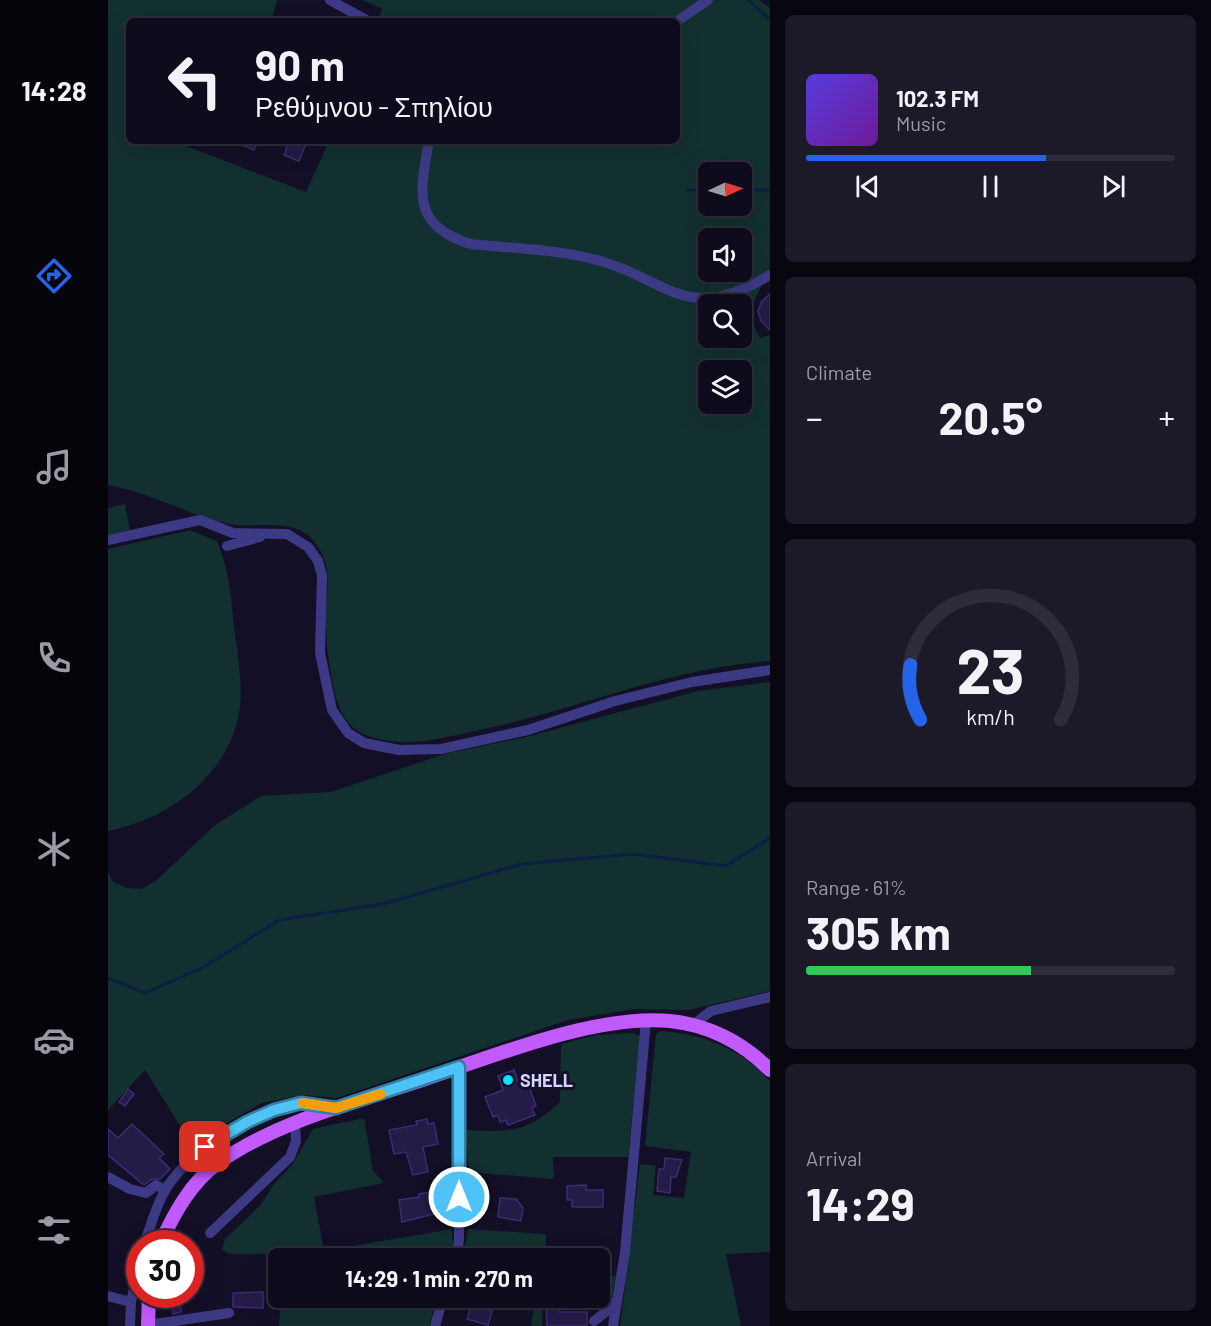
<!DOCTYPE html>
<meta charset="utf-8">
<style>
:root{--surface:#0e0b1c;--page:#1c1929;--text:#f1f3f6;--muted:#9b9ba3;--line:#2e2b3b;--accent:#2563eb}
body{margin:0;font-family:Barlow,sans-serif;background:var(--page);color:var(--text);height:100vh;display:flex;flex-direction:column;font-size:22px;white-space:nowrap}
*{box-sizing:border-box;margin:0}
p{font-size:20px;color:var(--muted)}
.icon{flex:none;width:33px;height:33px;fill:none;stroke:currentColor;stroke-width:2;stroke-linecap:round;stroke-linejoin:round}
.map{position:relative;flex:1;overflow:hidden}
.drawer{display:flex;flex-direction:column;gap:15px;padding:15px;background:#08060f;width:441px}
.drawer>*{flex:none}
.hud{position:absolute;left:18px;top:18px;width:554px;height:126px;border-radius:9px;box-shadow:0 6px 24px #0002,0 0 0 2px var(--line);background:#0e0b1c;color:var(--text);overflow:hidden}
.needle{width:39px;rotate:86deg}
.fabs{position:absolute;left:590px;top:162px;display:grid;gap:12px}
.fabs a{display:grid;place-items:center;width:54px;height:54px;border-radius:9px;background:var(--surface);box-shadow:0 6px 24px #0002,0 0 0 2px var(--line);font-size:30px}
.speed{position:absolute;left:18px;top:1230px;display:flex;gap:12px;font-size:30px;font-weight:700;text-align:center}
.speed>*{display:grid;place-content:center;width:78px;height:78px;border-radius:50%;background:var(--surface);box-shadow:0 6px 24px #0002,0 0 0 2px var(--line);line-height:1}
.speed .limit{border:9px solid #d22;background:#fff;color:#111}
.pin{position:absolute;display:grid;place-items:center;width:51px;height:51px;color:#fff;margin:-26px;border-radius:12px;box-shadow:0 3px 9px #0006}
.me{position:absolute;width:66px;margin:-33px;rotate:0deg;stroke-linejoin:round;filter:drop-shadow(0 0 4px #0008)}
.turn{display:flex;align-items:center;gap:21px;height:126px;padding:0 30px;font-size:27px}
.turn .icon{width:78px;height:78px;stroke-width:2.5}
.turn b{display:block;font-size:42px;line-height:51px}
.big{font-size:45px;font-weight:700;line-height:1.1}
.drawer .widget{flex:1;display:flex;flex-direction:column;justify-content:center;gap:9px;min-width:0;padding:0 21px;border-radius:9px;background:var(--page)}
.drawer .dial{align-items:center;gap:0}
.dial svg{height:156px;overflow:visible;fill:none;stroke:var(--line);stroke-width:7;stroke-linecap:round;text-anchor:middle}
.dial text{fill:var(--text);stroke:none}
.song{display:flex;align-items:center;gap:18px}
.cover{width:72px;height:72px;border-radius:9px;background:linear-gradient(135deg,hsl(250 70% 55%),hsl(280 70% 35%))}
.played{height:6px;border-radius:3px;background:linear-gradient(90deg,var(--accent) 65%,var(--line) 65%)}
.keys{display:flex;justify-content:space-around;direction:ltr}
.heat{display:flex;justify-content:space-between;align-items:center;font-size:33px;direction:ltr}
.charge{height:9px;border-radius:4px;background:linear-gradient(90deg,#34c759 61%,var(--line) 0)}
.trip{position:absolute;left:160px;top:1248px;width:342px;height:60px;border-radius:9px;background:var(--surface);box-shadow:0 6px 24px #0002,0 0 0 2px var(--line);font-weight:700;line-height:60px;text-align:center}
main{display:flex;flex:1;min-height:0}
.tab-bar{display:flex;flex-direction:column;width:108px;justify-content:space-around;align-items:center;background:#06040b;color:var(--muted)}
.tab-bar .icon{width:42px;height:42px}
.tab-bar .selected{color:var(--accent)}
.tab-bar b{font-size:27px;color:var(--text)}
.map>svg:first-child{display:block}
.green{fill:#12302f;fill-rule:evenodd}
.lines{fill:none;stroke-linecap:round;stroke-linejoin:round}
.stream{stroke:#0a1f44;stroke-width:3}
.building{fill:#241b47;stroke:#3b2d73;stroke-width:1.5}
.path{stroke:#2fb8b0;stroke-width:1.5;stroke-dasharray:3 4.5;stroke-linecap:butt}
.minor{stroke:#3d3a85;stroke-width:10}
.major{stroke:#c25bff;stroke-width:14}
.route-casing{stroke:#337fa1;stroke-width:15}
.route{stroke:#4fc3f7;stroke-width:10}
.slow{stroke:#f59e0b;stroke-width:10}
.poi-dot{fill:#00e5ff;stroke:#130f26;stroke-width:2}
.labels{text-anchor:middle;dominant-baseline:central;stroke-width:6;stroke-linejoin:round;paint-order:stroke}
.poi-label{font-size:18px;font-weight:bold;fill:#d9d4ff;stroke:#130f26;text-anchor:start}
</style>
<main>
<nav class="tab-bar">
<b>14:28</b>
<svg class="icon selected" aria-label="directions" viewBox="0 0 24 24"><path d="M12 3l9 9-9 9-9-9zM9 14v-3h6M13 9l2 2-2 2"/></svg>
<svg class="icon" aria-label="music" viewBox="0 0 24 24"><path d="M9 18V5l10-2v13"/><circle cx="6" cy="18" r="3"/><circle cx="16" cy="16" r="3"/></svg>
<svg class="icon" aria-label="phone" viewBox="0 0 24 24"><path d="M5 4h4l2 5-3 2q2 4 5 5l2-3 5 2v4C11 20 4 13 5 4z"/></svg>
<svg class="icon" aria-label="climate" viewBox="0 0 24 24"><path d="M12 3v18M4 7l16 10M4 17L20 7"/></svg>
<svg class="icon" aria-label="car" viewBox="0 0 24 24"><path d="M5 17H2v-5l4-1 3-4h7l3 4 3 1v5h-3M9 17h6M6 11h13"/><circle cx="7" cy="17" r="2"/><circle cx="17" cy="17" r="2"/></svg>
<svg class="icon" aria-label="filters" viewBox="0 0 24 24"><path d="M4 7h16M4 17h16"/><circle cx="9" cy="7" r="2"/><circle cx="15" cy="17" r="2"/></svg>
</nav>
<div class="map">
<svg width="662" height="1326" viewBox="0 0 662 1326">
<rect width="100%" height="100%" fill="#130f26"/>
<g class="green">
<path d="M 0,0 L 169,0 L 163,21 L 21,21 L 21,141 L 79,141 L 78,146 L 198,192 L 221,141 L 568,141 L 568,21 L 270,21 L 274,9 L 254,0 L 651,0 L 662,8 L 662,268 L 640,314 L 652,338 L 662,335 L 662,661 C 560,668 466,711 367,731 C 339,737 311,745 282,741 C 237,735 230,713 223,674 C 220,657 218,641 218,624 C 217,591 228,566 204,539 C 186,517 145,529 121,524 C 80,515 41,492 0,485 ZM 600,172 L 633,172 L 633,206 L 600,206 ZM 600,238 L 633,238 L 633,272 L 600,272 ZM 600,304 L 633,304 L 633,338 L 600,338 ZM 600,370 L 633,370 L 633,404 L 600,404 Z"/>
<polygon points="17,504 22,530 0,535 0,508"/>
<path d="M 82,530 L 109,541 C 121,569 123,597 126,626 C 129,651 136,689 131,713 C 120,776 61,819 0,831 L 0,549 Z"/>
<polygon points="662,682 662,991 581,1010 527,1009 460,1020 229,1098 194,1095 154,1103 83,1143 37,1070 0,1110 0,872 5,882 19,888 34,889 49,880 106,826 153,796 223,792 337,754 418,737 590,691"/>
<path d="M 553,1031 C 593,1033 637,1050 662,1082 L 662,1252 L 618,1254 L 633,1326 L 512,1326 L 532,1164 L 548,1166 L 545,1195 L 576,1198 L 583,1152 L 537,1146 L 548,1034 Z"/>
<path d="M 524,1033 L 532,1036 L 520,1157 L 445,1157 L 446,1179 L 361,1172 L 357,1130 C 403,1132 417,1134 452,1102 L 453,1044 L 488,1035 Z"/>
<polygon points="256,1118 265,1171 276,1183 206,1197 216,1251 344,1229 345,1243 342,1258 176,1258 176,1254 122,1254 114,1250 117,1239 153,1205 165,1185 184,1165 205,1129"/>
<polygon points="360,1229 438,1234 437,1258 355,1258"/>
<polygon points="492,1275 508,1276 503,1303 435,1303 434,1326 423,1326 428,1298 492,1298"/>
<polygon points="173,1298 329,1298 321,1326 171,1326"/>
</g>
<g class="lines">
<g class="stream">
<polyline points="640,0 662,20"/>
<polyline points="579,190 600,190"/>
<polyline points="633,190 662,190"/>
<polyline points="0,978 37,993 96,967 171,920 275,904 414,864 525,854 618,866 662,838"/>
</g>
</g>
<g class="building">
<polygon points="125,141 150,141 146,150"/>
<polygon points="181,141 199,141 191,161 176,155"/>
<polygon points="662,294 662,330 653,321 650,311 654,301"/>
<polygon points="406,1070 411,1084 419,1081 428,1106 424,1108 427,1115 400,1125 398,1120 392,1122 390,1115 385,1117 377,1097 395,1090 390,1076"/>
<polygon points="20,1089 26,1094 17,1106 11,1102"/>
<polygon points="319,1119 320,1124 326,1123 330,1144 315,1147 320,1172 305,1175 298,1152 286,1154 281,1130 309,1125 308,1121"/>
<polygon points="24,1124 56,1154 51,1158 62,1169 52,1179 44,1179 36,1185 0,1155 0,1129 10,1138"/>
<polygon points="557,1158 574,1160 568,1177 563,1177 562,1193 549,1191 551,1169 556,1169"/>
<polygon points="478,1185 478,1190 495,1190 495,1207 464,1207 464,1200 459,1200 459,1186"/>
<polygon points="322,1192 324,1199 327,1198 330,1213 294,1222 291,1200 311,1197 311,1194"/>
<polygon points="392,1198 408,1199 415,1208 413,1221 390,1217"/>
<polygon points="155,1292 155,1308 125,1307 125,1293"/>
<polygon points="64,1294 72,1294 73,1312 65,1314"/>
<polygon points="364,1304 384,1311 380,1325 359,1319"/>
<polygon points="438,1305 452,1305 452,1312 479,1312 479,1326 439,1326"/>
</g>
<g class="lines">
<polyline class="path" points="492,1284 500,1281"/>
<g class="minor">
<polyline points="222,0 260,21"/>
<polyline points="568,22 600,0"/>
<path d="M 321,141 C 312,193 303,224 362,244 C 401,248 443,249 481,258 C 560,276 574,328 662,275"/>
<polyline points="0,540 92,520 125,533 179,534 200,547 210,561 214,576 212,653 224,710 240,733 256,743 291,750 333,749 420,730 507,701 584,682 662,670"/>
<polyline points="119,546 152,537"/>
<polyline points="585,1025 603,1011 662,997"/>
<polyline points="0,1177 22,1189 38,1193 48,1185 57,1190"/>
<polyline points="102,1233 182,1157 188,1141 187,1124"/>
<path d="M 36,1244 C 44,1223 50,1198 64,1180 C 98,1136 170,1091 228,1108"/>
<polyline points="348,1258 351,1240 351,1067"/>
<polyline points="0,1296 23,1302"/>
<polyline points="486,1321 504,1307 509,1300"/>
<polyline points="40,1325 121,1313"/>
<polyline points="22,1326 23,1302 32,1261"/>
<polyline points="327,1326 335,1298"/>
<polyline points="505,1326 517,1252 538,1021"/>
</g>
<g class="major">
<path d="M 52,1244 C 66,1214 82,1183 110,1163 C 168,1122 244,1103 311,1081 C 383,1057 487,1014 562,1021 C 601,1025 635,1043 662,1070"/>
<polyline points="40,1326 41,1294"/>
</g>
</g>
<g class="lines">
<defs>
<polyline id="route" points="97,1147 139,1122 166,1110 193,1103 228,1108 351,1067 351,1197"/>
</defs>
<use href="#route" class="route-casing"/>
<use href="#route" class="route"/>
<polyline class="slow" points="195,1103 228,1108 273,1094"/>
</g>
<circle class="poi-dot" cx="400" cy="1080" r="6"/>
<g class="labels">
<g class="poi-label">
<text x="412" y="1080">SHELL</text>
</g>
</g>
</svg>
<div class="fabs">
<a><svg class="needle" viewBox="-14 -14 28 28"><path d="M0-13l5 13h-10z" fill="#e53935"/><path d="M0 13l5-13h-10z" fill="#9b9ba3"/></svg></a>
<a><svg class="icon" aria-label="sound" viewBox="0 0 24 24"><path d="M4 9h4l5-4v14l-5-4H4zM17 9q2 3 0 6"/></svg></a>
<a><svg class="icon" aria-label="search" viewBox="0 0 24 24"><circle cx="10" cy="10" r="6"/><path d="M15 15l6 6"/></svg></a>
<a><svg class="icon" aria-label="layers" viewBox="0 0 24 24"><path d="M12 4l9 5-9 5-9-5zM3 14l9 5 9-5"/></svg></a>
</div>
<div class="speed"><div class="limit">30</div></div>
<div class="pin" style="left:97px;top:1147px;background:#d93025"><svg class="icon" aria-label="arrive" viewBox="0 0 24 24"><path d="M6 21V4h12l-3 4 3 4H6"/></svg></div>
<svg class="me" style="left:351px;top:1197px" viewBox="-20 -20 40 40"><circle r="17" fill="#4fc3f7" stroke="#fff" stroke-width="3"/><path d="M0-11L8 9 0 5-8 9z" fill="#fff"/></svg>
<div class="trip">14:29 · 1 min · 270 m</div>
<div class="hud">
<div class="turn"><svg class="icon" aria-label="left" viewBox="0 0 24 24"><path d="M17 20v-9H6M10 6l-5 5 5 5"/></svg><div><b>90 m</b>Ρεθύμνου - Σπηλίου</div></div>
</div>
</div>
<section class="drawer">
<div class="widget">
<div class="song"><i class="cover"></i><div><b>102.3 FM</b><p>Music</p></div></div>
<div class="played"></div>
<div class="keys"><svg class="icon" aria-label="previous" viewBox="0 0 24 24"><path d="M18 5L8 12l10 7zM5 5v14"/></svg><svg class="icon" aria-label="pause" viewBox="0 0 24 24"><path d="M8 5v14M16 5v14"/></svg><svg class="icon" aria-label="next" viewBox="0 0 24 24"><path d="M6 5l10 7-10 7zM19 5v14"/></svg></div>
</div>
<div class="widget"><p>Climate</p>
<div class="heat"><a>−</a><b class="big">20.5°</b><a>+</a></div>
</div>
<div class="widget dial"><svg viewBox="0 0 100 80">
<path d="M14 69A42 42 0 1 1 86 69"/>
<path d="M14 69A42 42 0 0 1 9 41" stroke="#2563eb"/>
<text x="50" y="56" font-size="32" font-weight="700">23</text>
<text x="50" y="72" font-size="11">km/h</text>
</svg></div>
<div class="widget"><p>Range · 61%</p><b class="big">305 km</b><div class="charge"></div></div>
<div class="widget"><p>Arrival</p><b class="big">14:29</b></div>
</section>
</main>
